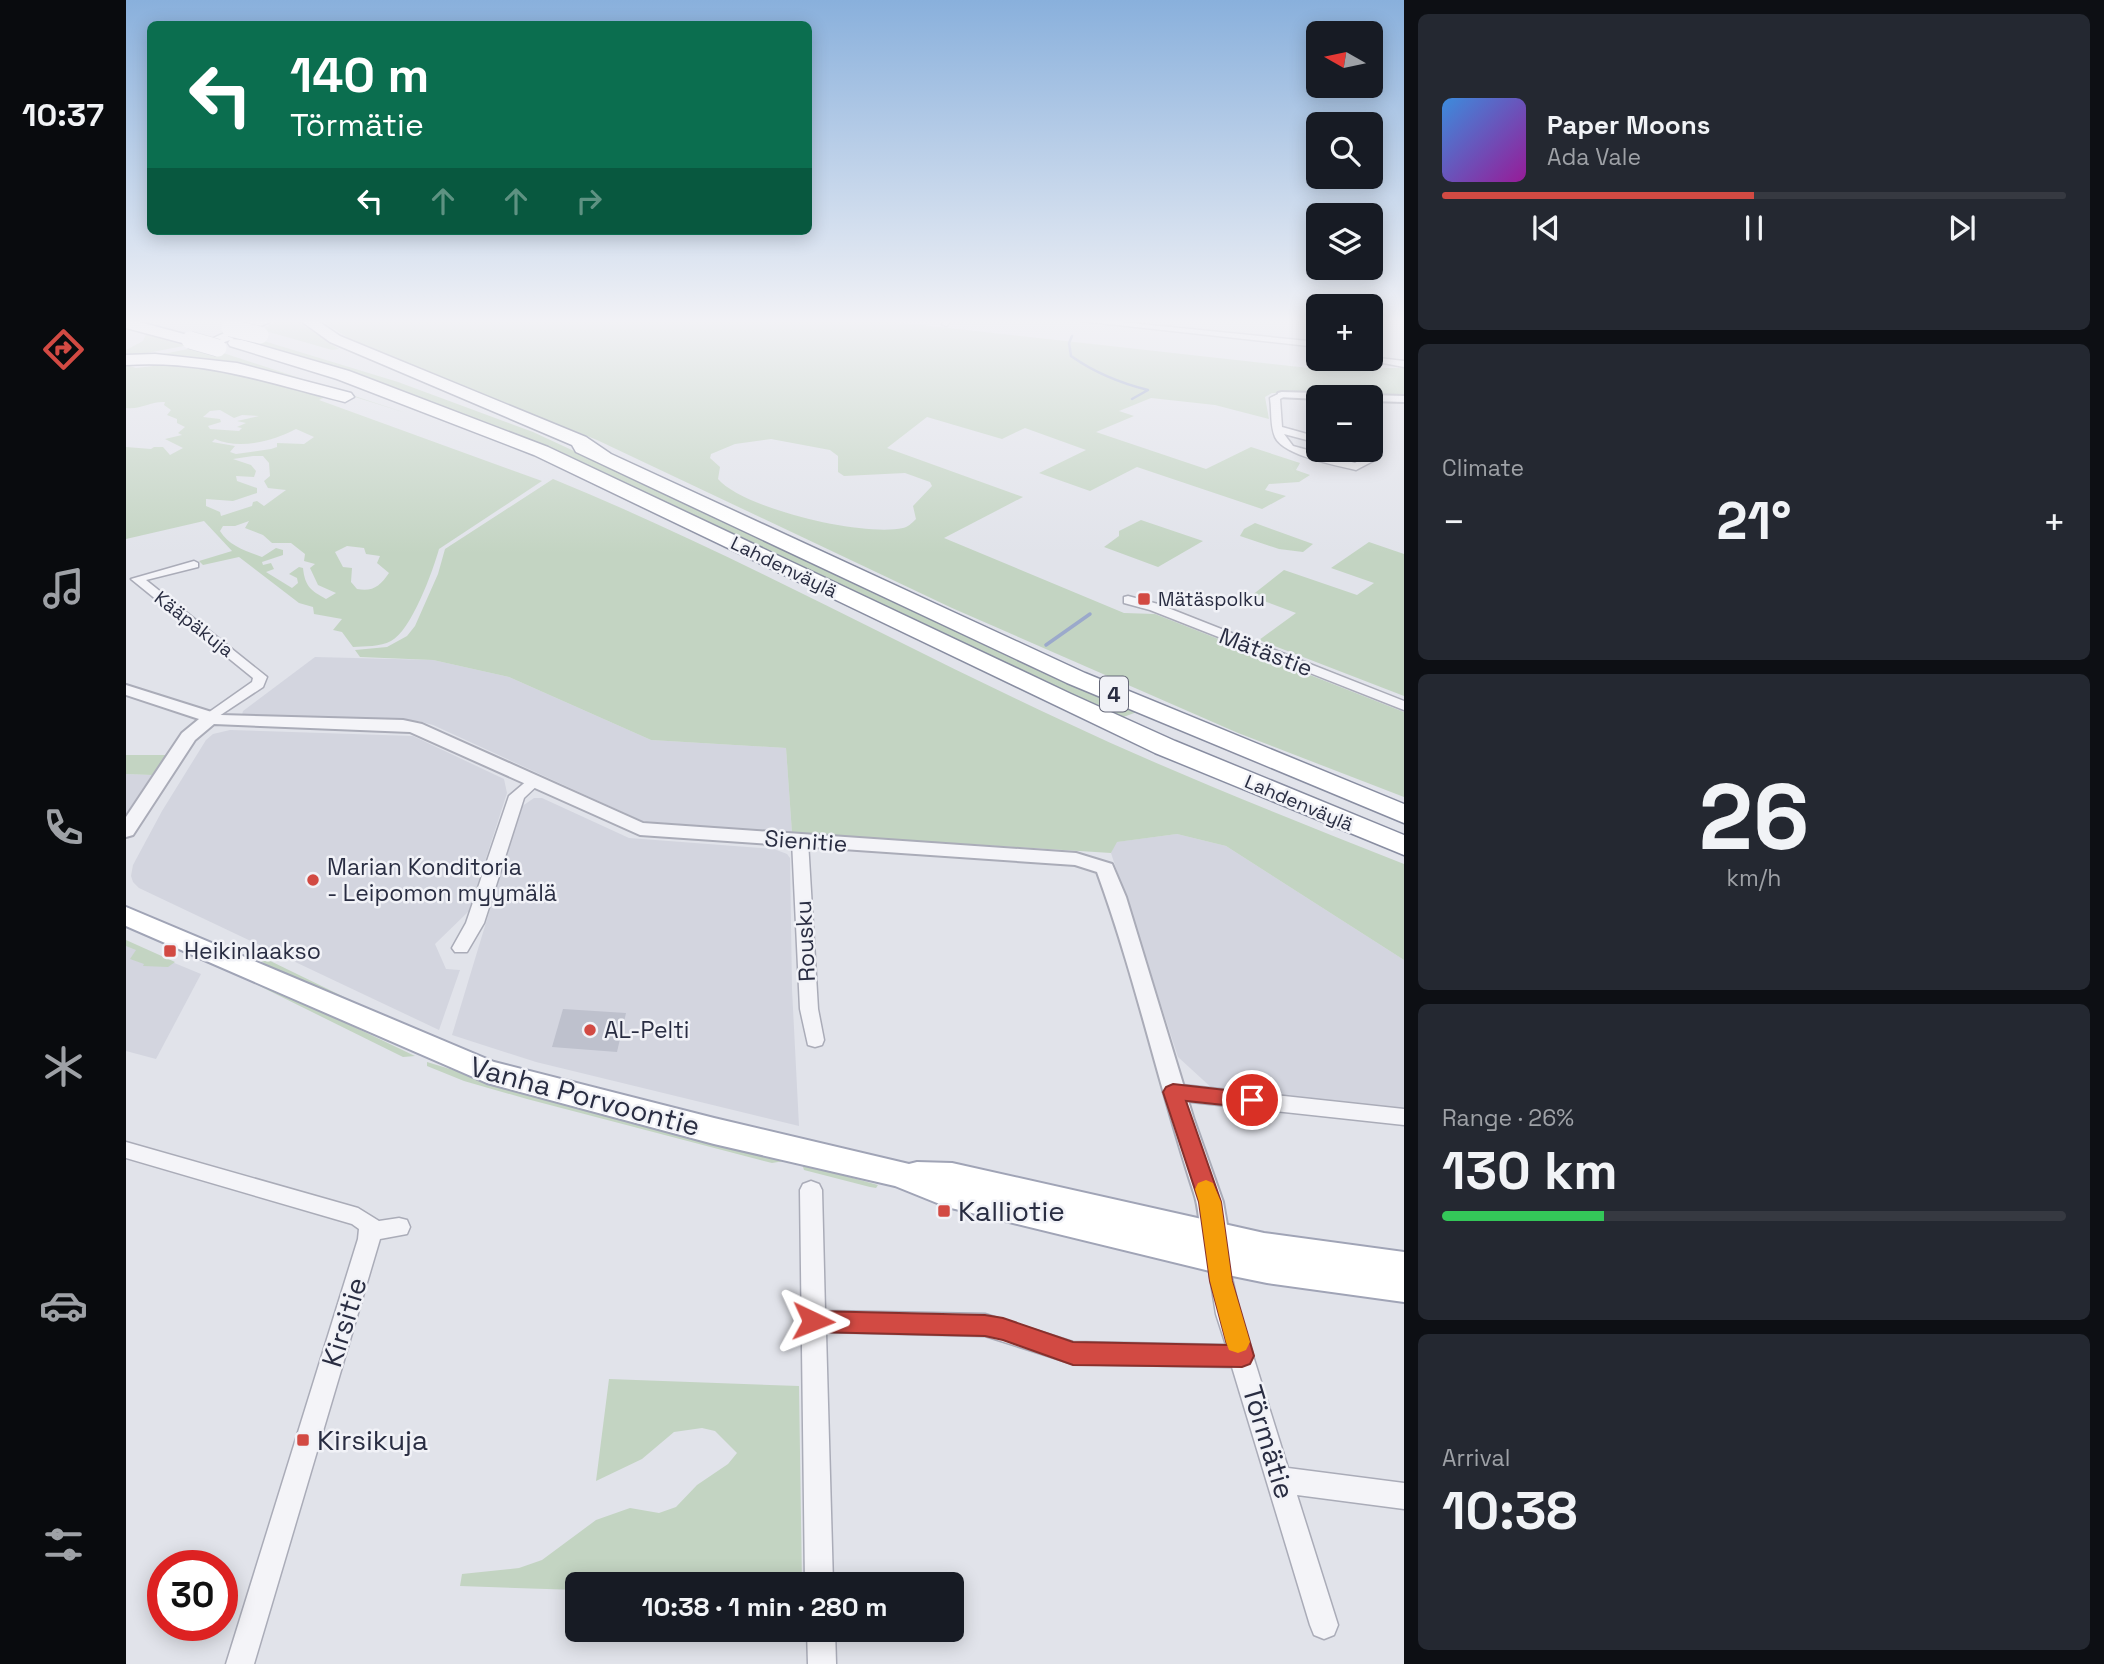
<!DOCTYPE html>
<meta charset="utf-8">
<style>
:root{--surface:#171b24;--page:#242831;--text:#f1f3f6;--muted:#9ea1a6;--line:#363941;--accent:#d24a43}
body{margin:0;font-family:"Space Grotesk",sans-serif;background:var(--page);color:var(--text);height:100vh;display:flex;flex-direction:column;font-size:26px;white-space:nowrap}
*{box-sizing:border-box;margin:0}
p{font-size:23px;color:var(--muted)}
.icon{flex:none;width:38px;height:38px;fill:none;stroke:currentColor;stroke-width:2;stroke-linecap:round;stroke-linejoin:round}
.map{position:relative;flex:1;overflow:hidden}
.side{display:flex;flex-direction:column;gap:14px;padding:14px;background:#0d0f14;width:700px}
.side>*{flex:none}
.banner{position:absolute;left:21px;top:21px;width:665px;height:214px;border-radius:10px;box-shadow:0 4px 18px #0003;background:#0b6e4f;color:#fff;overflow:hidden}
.needle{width:46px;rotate:279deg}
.fabs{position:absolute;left:1180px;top:21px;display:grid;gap:14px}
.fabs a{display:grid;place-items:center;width:77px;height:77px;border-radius:10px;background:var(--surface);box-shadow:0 4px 18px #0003;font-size:35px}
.speed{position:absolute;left:21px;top:1550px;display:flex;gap:14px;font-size:35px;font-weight:700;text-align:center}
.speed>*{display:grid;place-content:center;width:91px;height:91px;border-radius:50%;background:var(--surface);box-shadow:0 4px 18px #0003;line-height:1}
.speed .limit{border:10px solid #d22;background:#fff;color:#111}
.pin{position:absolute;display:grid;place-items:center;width:60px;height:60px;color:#fff;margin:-30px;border:4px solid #fff;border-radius:50%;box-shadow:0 2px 7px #0007}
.me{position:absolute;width:77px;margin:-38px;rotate:92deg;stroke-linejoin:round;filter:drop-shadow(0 0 5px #0008)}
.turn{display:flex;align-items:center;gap:24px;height:147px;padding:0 28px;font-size:32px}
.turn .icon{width:91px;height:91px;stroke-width:2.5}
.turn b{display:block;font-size:49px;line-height:60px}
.lanes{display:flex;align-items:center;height:66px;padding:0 28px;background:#0003;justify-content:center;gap:35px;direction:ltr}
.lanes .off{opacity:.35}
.big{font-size:52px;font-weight:700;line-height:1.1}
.side .card{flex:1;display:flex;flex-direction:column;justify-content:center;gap:10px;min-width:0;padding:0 24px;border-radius:10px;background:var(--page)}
.side .dial{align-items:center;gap:0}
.dial b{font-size:91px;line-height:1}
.song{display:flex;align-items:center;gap:21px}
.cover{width:84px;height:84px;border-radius:10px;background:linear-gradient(135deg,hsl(210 70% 55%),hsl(300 70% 35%))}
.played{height:7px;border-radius:4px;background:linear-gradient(90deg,var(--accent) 50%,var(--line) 50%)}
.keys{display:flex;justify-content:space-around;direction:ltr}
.heat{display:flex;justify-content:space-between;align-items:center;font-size:38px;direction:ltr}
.charge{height:10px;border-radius:5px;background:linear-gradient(90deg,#34c759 26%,var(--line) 0)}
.trip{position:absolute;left:439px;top:1572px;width:399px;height:70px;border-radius:10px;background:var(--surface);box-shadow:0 4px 18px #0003;font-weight:700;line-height:70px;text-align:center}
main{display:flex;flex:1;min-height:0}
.tab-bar{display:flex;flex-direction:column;width:126px;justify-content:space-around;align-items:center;background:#090b0e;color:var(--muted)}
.tab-bar .icon{width:49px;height:49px}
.tab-bar .current{color:var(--accent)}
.tab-bar b{font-size:32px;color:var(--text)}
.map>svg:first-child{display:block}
.built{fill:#d3d5df}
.green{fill:#c3d4c2;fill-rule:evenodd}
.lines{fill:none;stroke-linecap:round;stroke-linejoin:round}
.stream-far1{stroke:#9ba9cb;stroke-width:2.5}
.stream{stroke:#9ba9cb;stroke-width:3.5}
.building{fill:#bec1cd}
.minor-casing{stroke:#aaacb8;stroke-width:3}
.tertiary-casing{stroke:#aaacb8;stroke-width:4}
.primary-casing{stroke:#a0a4b6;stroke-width:4}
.motorway-casing{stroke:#888da1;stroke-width:3}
.minor{fill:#f4f4f8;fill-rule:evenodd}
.tertiary{fill:#f4f4f8;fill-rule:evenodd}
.primary{fill:#fff;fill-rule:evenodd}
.motorway{fill:#fff;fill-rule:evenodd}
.motorway-bridge-casing{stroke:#888da1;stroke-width:18;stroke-linecap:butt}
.motorway-bridge{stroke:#fff;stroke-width:17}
.route{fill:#d24a43;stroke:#88302c;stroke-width:2}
.slow{fill:#f59e0b}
.poi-dot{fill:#d24a43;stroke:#f1f2f7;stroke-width:2.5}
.labels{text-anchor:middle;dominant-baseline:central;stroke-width:5;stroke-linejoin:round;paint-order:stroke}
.far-street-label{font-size:19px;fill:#292d42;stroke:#f1f2f7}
.far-poi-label{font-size:19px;fill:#292d42;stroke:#f1f2f7;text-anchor:start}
.shield{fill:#f1f2f7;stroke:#656878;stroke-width:2}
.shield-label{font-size:21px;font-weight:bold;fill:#292d42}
.street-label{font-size:23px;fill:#292d42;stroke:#f1f2f7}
.poi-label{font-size:23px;fill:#292d42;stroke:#f1f2f7;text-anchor:start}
.near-street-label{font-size:28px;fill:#292d42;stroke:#f1f2f7}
.near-poi-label{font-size:28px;fill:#292d42;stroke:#f1f2f7;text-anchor:start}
</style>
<main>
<nav class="tab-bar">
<b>10:37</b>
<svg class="icon current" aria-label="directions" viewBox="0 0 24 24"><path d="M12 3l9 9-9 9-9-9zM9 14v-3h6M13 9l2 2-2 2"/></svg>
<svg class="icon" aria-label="music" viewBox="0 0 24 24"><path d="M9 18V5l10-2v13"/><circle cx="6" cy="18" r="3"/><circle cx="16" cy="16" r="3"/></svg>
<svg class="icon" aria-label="phone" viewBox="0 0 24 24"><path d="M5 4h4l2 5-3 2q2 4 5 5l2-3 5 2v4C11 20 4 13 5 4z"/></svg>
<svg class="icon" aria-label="climate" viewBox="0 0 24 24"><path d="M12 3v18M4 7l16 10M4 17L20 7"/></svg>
<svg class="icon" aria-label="car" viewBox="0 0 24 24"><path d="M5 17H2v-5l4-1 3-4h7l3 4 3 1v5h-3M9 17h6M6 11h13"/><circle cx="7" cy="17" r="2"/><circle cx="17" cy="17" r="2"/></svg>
<svg class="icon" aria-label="filters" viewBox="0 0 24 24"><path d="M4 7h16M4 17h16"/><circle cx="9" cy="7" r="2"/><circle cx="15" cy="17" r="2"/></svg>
</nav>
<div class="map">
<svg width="1278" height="1664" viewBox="0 0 1278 1664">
<rect width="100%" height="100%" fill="#e1e3ea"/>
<g class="built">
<polygon points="189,657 307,660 383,677 525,740 660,748 666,833 516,821 307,725 292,721 116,715 117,711"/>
<polygon points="104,730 287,736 378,779 381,793 343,911 309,944 320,969 334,970 313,1030 13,888 7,882 5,876 7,865 36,811 80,740 87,734"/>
<polygon points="0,774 26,775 0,814"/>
<polygon points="408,798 416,798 503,838 648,849 661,854 664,858 666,989 673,1126 410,1062 326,1035 395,807"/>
<polygon points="1051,834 1100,846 1278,960 1278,1110 1088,1090 1052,1057 985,853 990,842"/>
<polygon points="0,943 75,974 30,1059 0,1051"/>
</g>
<g class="green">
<polygon points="150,321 171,321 213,349 206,350 136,330"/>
<path d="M 196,321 L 760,321 L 1201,370 L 1233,364 L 1247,368 L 1278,368 L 1278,396 L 1146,393 L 1139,397 L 1143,419 L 1089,405 L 1025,398 L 993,411 L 1008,416 L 970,432 L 1080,469 L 1125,447 L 1174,463 L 1170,470 L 1184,475 L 1173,482 L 1143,484 L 1139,490 L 1160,496 L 1136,509 L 1011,467 L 964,491 L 913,473 L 960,450 L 899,428 L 876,439 L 801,417 L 761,448 L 897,497 L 818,538 L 998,613 L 1029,614 L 1278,712 L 1278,797 L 1112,733 L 826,608 L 471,440 L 230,343 ZM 645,439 L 704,450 L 712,456 L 712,472 L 718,476 L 779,473 L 804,482 L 806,486 L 787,506 L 790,519 C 786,523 782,527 777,528 C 738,537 618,509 592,479 L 594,467 L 584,458 L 585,454 L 609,444 Z"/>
<polygon points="21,332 68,344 0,357 0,350 17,341"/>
<path d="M 128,338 L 272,382 L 407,432 L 1011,712 L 992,719 L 467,468 C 353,419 238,378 119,341 Z"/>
<path d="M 76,346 L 280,413 C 204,390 106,353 28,356 Z"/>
<path d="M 45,364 L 119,373 L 197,398 L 193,400 L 416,481 L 313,549 C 307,571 285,631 265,641 C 254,647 239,646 227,647 L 216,632 L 207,630 L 216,619 L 188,614 L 187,607 L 173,603 L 113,557 L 77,565 L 73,561 L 106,551 L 78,521 L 0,539 L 0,447 L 25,449 L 28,447 L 37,447 L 44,455 L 57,448 L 39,439 L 56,435 L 52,433 L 59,427 L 51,423 L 51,419 L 41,415 L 45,410 L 38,405 L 39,402 C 24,401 15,410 0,408 L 0,365 L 10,368 ZM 94,410 L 108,418 L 116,415 L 133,416 L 111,421 L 120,423 L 111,427 L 116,428 L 113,431 L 84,429 L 82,426 L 95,422 L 94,419 L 77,417 L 84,411 ZM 170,429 L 188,437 L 178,444 L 151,443 L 151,447 L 145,449 L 110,454 L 104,452 L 109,446 L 86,442 L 89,439 C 113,450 148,441 170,429 ZM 127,456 L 137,456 L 143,463 L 144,476 L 138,481 L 142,488 L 160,490 L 138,506 L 131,501 L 127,502 L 126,506 L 95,516 L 94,512 L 80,506 L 80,499 L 107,501 L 131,493 L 131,488 L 111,481 L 110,476 L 128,477 L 130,471 L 125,465 L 107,459 ZM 123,521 L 119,528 L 137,535 L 146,543 L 165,543 L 179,554 L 178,561 L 189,564 L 184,568 L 192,585 L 210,593 L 200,599 C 184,590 179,586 177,568 L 173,567 L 163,574 L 171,578 L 172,583 L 166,588 L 140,572 L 148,569 L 145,563 L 137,565 L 136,562 L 157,555 L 157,550 L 150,548 L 136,557 C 120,551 103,546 94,531 L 97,526 L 109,526 ZM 221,546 L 238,548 L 240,554 L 254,556 L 251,563 L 263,573 C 254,586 247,592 231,589 L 225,582 L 226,568 L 217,567 L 209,552 Z"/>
<path d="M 427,479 C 601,550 765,641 935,720 C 1047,773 1163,818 1278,864 L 1278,960 L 1100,846 L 1051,834 L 991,842 L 985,853 L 666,833 L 660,748 L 525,740 L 383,677 L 307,660 L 234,657 L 229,650 L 261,647 L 281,636 L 289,626 L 312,574 L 319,549 Z"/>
<polygon points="1015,520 1077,541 1032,567 978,547 993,536 993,531"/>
<polygon points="1129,523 1187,544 1177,552 1153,549 1114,536 1118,529"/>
<polygon points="1243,542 1278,554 1278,696 1133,640 1170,613 1125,596 1158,570 1231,595 1248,583 1205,568"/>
<polygon points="0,755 40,755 26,775 0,774"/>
<polygon points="0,940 49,962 42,967 17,966 18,964 4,959 10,950 0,946"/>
<polygon points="132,955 253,1014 158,974 129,958"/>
<polygon points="101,970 109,970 289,1056 277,1057"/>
<polygon points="301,1062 429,1101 658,1161 646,1163 401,1099 338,1081 301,1066"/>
<polygon points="676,1164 752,1185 750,1188 744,1187 678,1170"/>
<polygon points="483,1379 673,1386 676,1584 452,1584 451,1590 334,1586 336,1574 393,1568 416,1560 470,1520 504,1508 533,1513 550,1507 571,1485 602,1464 611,1453 589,1431 576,1428 548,1432 516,1459 470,1481"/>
</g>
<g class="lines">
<path class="stream-far1" d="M 946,336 L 943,343 L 945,356 C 969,373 994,383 1022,390 L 1006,399"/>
<polyline class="stream" points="920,645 964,614"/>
</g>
<polygon class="building" points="437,1009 500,1013 491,1052 426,1047"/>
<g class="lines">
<defs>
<g id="minor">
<polygon points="817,321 825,321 820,326 816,324"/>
<polygon points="955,321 984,321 1192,342 1192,347"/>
<polygon points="1244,357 1278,361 1278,367 1236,359"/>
<path d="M 1156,392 L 1161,395 L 1154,399 L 1156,427 L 1192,437 L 1192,443 L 1158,434 L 1167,446 L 1229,463 L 1237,458 L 1220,450 L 1233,450 L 1249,456 L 1249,460 L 1230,470 C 1210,465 1158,456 1149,437 C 1144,425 1146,411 1144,398 Z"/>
<polygon points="68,561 72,563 72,567 20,580 141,677 137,687 84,722 77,718 79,715 126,682 127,678 5,579"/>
<polygon points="1002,596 1032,604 1278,701 1278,710 1024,610 998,603 998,597"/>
<polygon points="408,778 415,782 398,798 358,923 341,952 329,952 326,948 340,923 383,796 403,779"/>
<polygon points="674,836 682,841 692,1009 698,1040 696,1045 689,1047 682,1045 674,1009 666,841"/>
<polygon points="1047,1084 1278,1109 1278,1125 1047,1100 1040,1097 1037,1092 1040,1087"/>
<polygon points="0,1142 232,1208 253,1221 273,1218 281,1220 284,1227 281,1234 254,1239 128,1664 100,1664 232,1239 233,1229 226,1224 0,1158"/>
<polygon points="685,1181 693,1184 696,1190 699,1311 859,1314 947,1342 1100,1345 1090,1314 1081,1258 1084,1251 1092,1248 1100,1251 1114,1314 1162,1468 1278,1483 1278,1509 1171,1495 1212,1625 1208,1635 1198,1639 1188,1635 1184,1625 1106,1367 947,1364 859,1336 700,1332 707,1584 679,1584 674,1190 677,1184"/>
<polygon points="681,1629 709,1629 710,1664 682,1664"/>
</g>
<g id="tertiary">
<polygon points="1156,392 1225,394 1231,397 1192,397 1192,399 1152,397 1152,393"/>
<polygon points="1244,395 1278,396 1278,402 1244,401 1244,397 1239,397"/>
<path d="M 0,685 L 95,715 L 277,720 L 296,724 L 517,823 L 950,853 L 986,864 L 1000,897 L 1068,1120 L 1097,1202 L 1105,1247 L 1101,1255 L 1091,1259 L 1081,1255 C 1072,1236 1075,1213 1068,1193 C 1033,1087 1009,976 971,872 L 949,865 L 514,835 L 284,732 L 88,724 L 69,740 L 7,835 L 0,837 L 0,817 L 56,733 L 73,719 L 0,695 Z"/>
</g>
<polygon id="primary" points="0,907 368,1062 588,1118 783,1164 791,1162 826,1163 1138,1233 1278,1252 1278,1302 1141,1283 1092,1273 821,1207 769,1186 588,1144 361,1083 0,926"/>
<g id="motorway">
<polygon points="0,321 10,321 69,337 72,340 69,343 64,345 0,328"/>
<polygon points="125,321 146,321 106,339 116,340 223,371 422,447 945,694 1049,741 1278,835 1278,855 1029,753 408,455 211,379 104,346 102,343 104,340 93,344 85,339"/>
<polygon points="175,321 192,321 214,336 460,437 485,454 959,673 1278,804 1278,823 941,683 450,452 446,445 204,342"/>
<path d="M 29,354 L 111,363 L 225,393 L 228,397 L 219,402 C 141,383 83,360 0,365 L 0,355 Z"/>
</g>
</defs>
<use href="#minor" class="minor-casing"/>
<use href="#tertiary" class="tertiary-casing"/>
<use href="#primary" class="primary-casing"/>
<use href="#motorway" class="motorway-casing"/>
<use href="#minor" class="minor"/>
<use href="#tertiary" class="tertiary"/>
<use href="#primary" class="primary"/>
<use href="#motorway" class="motorway"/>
<defs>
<g id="motorway-bridge">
<polyline points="104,328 134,335"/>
<polyline points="64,340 92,348"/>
</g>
</defs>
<use href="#motorway-bridge" class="motorway-bridge-casing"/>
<use href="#motorway-bridge" class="motorway-bridge"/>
</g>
<linearGradient id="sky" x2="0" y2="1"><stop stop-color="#89b0dc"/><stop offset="0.58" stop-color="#f2f2f6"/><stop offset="1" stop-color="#f2f2f6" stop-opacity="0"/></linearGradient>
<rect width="1278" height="554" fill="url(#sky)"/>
<polygon class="route" points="1047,1084 1126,1093 1133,1095 1136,1100 1133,1106 1126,1108 1060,1101 1095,1202 1106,1281 1128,1356 1124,1364 1116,1367 947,1365 877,1340 859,1336 687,1332 678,1329 675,1321 678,1314 687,1311 859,1315 877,1318 947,1342 1101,1345 1084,1281 1073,1202 1037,1092 1040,1087"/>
<polygon class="slow" points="1080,1180 1087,1183 1095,1202 1106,1281 1124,1342 1120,1350 1112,1353 1103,1350 1100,1342 1084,1281 1073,1202 1069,1189 1072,1183"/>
<g class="poi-dot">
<rect x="1011" y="592" width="14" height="14" rx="3.5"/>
<circle cx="187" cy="880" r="7"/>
<rect x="37" y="944" width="14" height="14" rx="3.5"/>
<circle cx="464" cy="1030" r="7"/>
<rect x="811" y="1204" width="14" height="14" rx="3.5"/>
<rect x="170" y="1433" width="14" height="14" rx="3.5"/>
</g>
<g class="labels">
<g class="far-street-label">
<text transform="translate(658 567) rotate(26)">Lahdenväylä</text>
<text transform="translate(68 624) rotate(38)">Kääpäkuja</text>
<text transform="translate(1173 803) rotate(23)">Lahdenväylä</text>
</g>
<g class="far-poi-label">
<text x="1032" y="599">Mätäspolku</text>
</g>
<rect class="shield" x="974" y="676.5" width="28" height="35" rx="5"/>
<g class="shield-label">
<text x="988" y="694">4</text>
</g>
<g class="street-label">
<text transform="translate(1140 652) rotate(21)">Mätästie</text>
<text transform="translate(680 841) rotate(4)">Sienitie</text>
<text transform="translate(679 941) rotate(-93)">Rousku</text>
</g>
<g class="poi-label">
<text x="201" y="867">Marian Konditoria<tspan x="201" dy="26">- Leipomon myymälä</tspan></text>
<text x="58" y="951">Heikinlaakso</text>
<text x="478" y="1030">AL-Pelti</text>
</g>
<g class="near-street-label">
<text transform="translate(459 1096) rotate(15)">Vanha Porvoontie</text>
<text transform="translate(218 1322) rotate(-73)">Kirsitie</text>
<text transform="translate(1143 1442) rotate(73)">Törmätie</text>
</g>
<g class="near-poi-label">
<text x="832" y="1211">Kalliotie</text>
<text x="191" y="1440">Kirsikuja</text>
</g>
</g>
</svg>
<div class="fabs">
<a><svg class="needle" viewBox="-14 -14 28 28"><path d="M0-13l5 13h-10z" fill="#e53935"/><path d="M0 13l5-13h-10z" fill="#9ea1a6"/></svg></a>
<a><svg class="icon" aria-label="search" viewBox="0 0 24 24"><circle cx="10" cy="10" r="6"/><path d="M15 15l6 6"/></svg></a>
<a><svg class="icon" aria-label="layers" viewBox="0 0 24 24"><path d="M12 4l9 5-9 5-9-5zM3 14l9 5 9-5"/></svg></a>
<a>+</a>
<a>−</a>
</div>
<div class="speed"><div class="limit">30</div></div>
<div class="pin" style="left:1126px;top:1100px;background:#d93025"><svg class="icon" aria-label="arrive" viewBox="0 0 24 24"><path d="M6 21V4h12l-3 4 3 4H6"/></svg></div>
<svg class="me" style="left:687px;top:1321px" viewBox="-20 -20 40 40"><path d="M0-17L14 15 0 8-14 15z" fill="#d24a43" stroke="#fff" stroke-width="4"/></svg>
<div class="trip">10:38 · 1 min · 280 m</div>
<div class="banner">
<div class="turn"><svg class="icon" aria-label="left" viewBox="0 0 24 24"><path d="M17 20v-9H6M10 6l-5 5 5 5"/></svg><div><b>140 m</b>Törmätie</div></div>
<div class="lanes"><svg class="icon" aria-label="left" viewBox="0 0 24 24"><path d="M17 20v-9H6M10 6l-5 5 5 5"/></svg><svg class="icon off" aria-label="ahead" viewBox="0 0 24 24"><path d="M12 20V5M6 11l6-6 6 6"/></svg><svg class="icon off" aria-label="ahead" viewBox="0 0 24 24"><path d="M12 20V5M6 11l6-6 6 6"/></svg><svg class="icon off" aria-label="right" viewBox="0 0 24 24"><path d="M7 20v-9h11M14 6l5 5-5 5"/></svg></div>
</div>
</div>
<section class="side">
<div class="card">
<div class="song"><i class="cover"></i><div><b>Paper Moons</b><p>Ada Vale</p></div></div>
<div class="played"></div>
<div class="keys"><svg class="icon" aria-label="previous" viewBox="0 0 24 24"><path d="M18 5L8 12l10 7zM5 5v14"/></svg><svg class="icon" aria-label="pause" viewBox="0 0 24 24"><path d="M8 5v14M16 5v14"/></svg><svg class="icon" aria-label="next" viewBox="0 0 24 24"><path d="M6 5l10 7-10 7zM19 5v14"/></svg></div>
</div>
<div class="card"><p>Climate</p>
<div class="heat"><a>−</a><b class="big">21°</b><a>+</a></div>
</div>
<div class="card dial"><b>26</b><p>km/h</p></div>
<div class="card"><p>Range · 26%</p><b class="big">130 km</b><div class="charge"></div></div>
<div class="card"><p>Arrival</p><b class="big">10:38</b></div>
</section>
</main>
